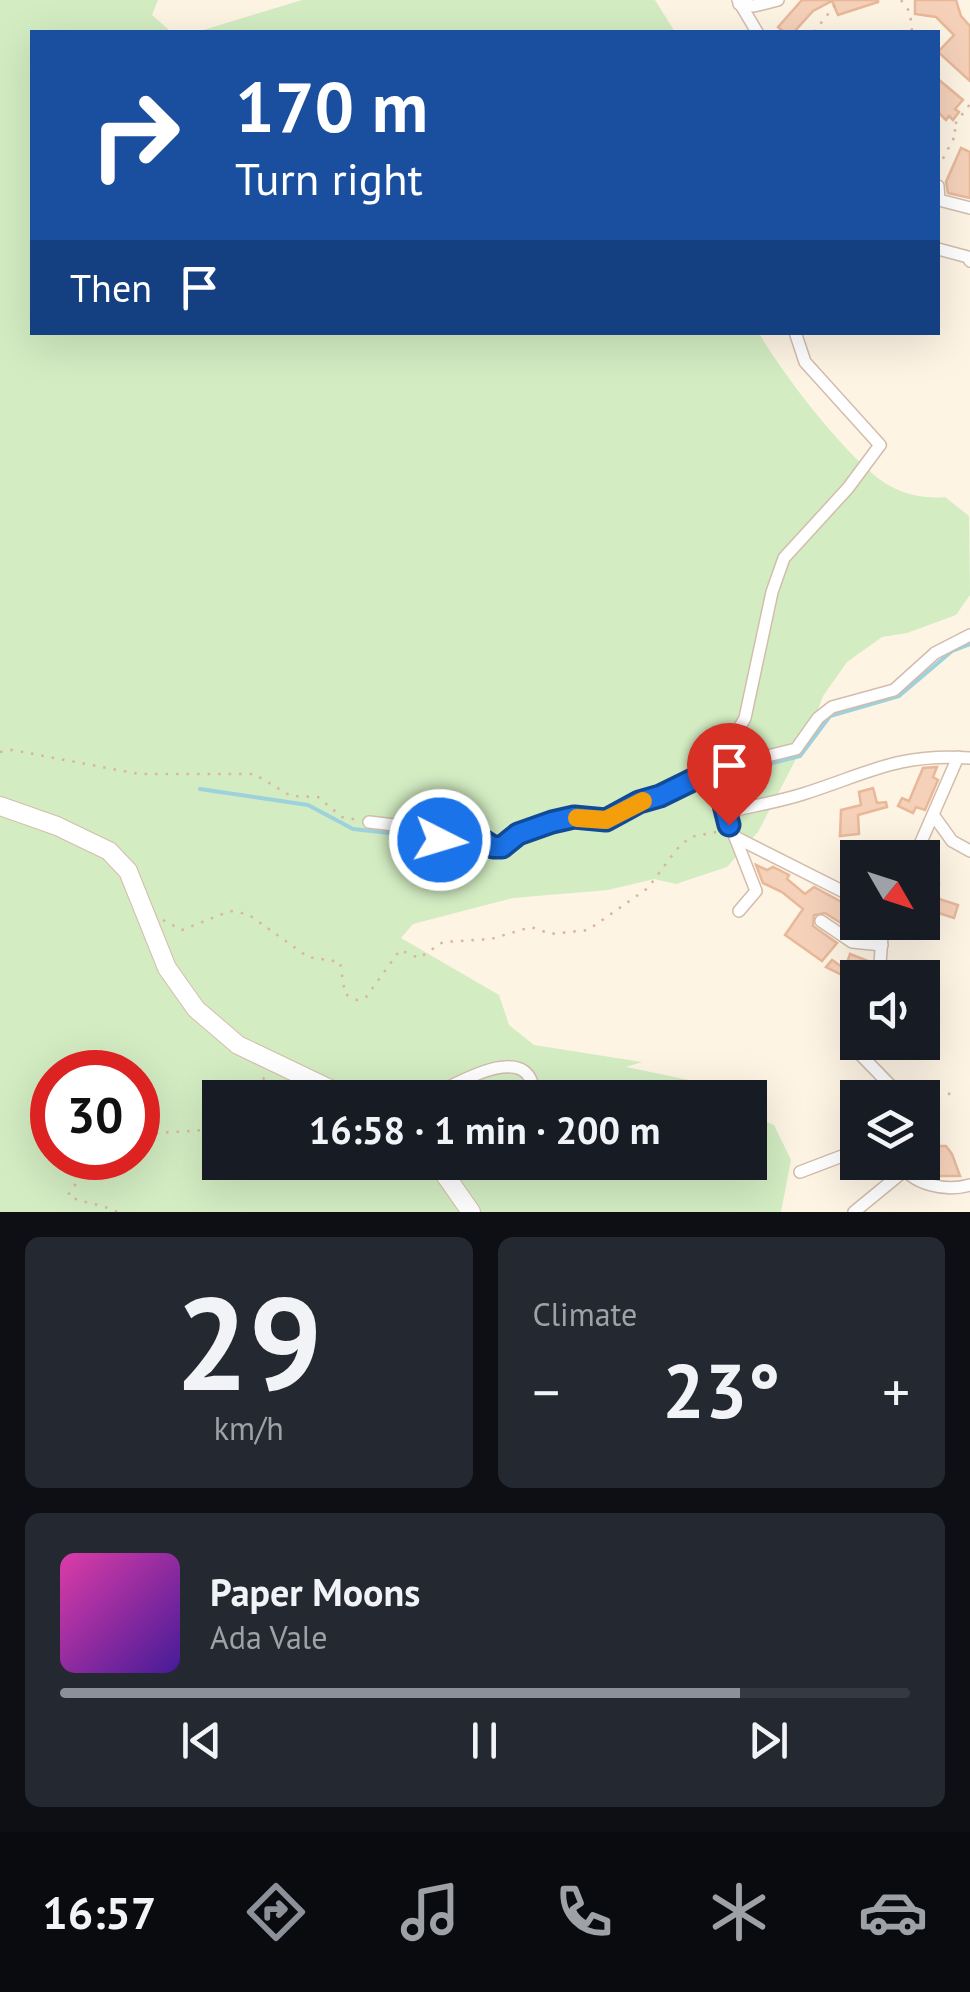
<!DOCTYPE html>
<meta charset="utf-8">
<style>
:root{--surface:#171b24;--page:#242831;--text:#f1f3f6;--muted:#9ea1a6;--line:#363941;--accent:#8c9099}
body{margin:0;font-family:"PT Sans",sans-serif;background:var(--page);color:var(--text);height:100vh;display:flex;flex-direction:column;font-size:38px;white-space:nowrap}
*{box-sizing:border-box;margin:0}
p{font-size:32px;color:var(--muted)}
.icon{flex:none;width:55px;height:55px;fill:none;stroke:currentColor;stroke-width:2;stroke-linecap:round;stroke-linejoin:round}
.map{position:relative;height:1212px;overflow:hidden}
.sheet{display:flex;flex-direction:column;gap:25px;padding:25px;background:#0d0f14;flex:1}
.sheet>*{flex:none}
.guide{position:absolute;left:30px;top:30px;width:910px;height:305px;border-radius:0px;box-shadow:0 10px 40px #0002;background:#1a4fa0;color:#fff;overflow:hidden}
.needle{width:65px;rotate:129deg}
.buttons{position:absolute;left:840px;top:840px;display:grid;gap:20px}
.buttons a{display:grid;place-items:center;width:100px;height:100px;border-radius:0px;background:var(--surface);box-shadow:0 10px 40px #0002;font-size:50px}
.speed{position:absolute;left:30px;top:1050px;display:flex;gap:20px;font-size:50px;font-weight:700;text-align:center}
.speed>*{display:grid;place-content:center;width:130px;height:130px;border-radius:50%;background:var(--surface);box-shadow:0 10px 40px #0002;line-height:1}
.speed .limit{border:15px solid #d22;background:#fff;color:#111}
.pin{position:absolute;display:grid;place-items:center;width:85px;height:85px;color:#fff;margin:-102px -42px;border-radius:50% 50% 50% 0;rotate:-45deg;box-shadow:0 0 10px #0007}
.pin .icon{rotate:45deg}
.me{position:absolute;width:110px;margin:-55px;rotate:95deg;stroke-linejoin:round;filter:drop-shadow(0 0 8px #0008)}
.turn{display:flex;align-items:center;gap:35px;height:210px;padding:0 40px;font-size:45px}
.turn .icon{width:130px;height:130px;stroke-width:2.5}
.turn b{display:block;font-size:70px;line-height:85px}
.then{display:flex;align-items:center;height:95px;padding:0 40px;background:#0003;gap:20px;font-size:38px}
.big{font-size:75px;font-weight:800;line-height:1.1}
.sheet .tile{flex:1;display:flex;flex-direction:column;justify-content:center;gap:15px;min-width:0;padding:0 35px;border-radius:15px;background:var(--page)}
.sheet .dial{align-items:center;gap:0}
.dial b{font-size:130px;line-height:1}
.song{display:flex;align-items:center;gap:30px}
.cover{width:120px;height:120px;border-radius:15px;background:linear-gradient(135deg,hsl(320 70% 55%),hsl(260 70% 35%))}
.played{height:10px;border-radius:5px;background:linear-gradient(90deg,var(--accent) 80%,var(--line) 80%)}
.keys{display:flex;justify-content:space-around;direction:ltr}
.heat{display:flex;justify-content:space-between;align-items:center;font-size:55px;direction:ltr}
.sheet .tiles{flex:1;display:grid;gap:25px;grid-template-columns:1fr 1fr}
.tile:last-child{grid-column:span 2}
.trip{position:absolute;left:202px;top:1080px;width:565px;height:100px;border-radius:0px;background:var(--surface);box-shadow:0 10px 40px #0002;font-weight:800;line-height:100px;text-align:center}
.menu{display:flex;height:160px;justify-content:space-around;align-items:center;background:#090b0e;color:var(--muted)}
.menu .icon{width:70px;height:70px}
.menu .current{color:var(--accent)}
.menu b{font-size:45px;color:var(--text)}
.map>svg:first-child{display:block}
.green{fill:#d3ecc2;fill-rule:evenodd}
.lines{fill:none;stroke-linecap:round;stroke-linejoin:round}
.stream{stroke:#9dd1db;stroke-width:4}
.building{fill:#f5d1ba;stroke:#e8b899;stroke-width:2.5}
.street-casing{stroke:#d2bdac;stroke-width:14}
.secondary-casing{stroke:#d5bdaa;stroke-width:20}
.path{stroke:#dab59d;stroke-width:2.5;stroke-dasharray:2.5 8;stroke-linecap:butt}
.street{stroke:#fff;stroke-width:11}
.secondary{stroke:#fff;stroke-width:18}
.route-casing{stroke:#114b97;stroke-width:25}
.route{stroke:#1a73e8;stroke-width:18}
.slow{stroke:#f59e0b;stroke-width:18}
</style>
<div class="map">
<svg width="970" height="1212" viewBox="0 0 970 1212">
<rect width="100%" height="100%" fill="#fef4e4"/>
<path class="green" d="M 0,0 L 158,0 L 152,15 L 169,30 L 200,31 L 302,0 L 655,0 L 675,32 L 32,32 L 32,332 L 759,333 C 781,372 853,467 892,487 C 906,495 929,499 945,497 L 969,516 L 970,595 L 956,615 L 907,633 L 882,637 L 847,662 L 823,696 L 809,734 L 758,832 L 727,867 L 676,884 L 654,879 L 608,890 L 513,898 L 413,924 L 401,938 L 499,995 L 509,1025 L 534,1045 L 642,1062 L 626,1067 L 694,1081 L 719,1097 L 220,1098 L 220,1162 L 750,1162 L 750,1114 L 774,1125 L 791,1160 L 781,1212 L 0,1212 ZM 52,1072 L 138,1072 L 138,1158 L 52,1158 Z"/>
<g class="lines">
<g class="stream">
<polyline points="200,789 308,805 353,829 408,835 439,846 469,843 487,853 498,854 508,852 519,843"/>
<polyline points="531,835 568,827 608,830 630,814 671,802 730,774 800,756 830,716 899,696 952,651 970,644"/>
</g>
</g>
<g class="building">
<polygon points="802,0 878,0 878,2 838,15 832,1 813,11 794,32 784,32 778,27"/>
<polygon points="915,0 956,0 961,16 970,26 970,81 938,52 954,35 936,17 915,14"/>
<polygon points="938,79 963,100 955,109 959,112 953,120 949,116 946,120 938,112"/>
<polygon points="961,148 970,152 970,198 948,193 946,182"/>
<polygon points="937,767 933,777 938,780 925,810 916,807 913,813 898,806 902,798 909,801 923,768"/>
<polygon points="873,788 877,803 886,802 887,807 858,815 859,834 840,836 841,810 861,805 859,792"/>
<polygon points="756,865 767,870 773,867 789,875 787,879 805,894 814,887 858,911 858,917 849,928 825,913 814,915 813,926 837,943 822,961 785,935 803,909 782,892 763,883"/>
<polygon points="930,883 939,884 936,898 958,905 954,918 922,908"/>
<polygon points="850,954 868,961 858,983 826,967 832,960 845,969"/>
<polygon points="939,1146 946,1146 952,1154 960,1176 935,1176 931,1166 936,1165 930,1149"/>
</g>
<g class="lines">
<defs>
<g id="street">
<polyline points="738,0 757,32"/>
<polyline points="739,4 754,6 778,0"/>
<polyline points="938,186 939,200 970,208"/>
<polyline points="938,249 968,257 970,261"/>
<polyline points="795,332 805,362 880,445 848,488 784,558 772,592 745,718 714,773 735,837 858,899"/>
<path d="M 727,812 C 752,806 778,802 803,794 C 869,773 898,753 970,758"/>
<polyline points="934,816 952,841 970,851"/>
<polyline points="369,822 395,825 441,840 476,836 493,847 502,847 533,827 574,817 606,820 639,801 660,795 715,769 796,749 818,718 832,707 894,690 935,653 970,635"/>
<polyline points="735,837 756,891 739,911"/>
<polyline points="914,858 958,757"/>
<polyline points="821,921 852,942 882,945"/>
<polyline points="879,978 883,922"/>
<polyline points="858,1031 856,1050 890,1085 894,1098"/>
<path d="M 427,1098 C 453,1086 524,1041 533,1087 L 527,1098"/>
<path d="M 899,1162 C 912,1185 946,1192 970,1185"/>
<polyline points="800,1172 858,1150"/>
<polyline points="854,1212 904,1171"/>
</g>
<g id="secondary">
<polyline points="0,806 57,826 109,851 128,871 167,968 196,1009 238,1045 349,1098"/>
<polyline points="436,1162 471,1212"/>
</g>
</defs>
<use href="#street" class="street-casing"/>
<use href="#secondary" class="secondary-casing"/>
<g class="path">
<polyline points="901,0 910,12 912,32"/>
<polyline points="814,32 839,0"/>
<polyline points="938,168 957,132 952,128 970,104"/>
<polyline points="0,752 12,750 139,774 254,774 291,796 318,797 342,817 358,820"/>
<polyline points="163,920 182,930 230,911 239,912 252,917 308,957 340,962 345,994 357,1000 366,997 400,950 419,958 443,942 491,939 531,927 551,934 588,930 648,888 676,850 690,837 722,831"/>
<polyline points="906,1091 951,1094"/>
<polyline points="253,1098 265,1076"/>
<path d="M 117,1212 C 101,1203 82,1204 68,1195 L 84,1172 L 132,1164 L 146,1140 L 158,1133 L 220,1129"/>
</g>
<use href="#street" class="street"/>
<use href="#secondary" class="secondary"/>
</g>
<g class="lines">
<defs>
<polyline id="route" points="440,840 476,836 493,847 502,847 518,834 552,822 574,817 606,820 639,802 660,796 715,769 729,825"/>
</defs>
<use href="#route" class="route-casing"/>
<use href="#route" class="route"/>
<polyline class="slow" points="577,818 606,820 643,801"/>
</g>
</svg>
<div class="buttons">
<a><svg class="needle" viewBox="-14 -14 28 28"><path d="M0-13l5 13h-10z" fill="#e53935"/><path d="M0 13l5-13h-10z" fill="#9ea1a6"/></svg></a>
<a><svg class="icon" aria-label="sound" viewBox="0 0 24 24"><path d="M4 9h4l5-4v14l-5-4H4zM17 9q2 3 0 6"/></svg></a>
<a><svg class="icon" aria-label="layers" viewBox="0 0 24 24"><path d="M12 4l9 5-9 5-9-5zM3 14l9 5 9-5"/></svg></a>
</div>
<div class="speed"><div class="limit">30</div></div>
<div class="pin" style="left:729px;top:825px;background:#d93025"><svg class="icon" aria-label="arrive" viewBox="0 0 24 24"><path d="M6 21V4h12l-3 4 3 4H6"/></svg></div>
<svg class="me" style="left:440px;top:840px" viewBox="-20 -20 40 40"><circle r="17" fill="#1a73e8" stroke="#fff" stroke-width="3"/><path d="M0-11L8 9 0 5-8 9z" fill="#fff"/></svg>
<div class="trip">16:58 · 1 min · 200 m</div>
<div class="guide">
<div class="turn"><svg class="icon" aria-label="right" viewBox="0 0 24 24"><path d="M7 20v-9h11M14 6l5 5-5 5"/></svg><div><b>170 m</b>Turn right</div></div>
<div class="then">Then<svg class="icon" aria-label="arrive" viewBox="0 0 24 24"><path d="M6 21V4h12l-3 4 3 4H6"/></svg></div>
</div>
</div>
<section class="sheet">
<div class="tiles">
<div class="tile dial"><b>29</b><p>km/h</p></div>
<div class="tile"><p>Climate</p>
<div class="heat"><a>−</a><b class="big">23°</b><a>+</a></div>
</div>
<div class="tile">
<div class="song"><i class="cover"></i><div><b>Paper Moons</b><p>Ada Vale</p></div></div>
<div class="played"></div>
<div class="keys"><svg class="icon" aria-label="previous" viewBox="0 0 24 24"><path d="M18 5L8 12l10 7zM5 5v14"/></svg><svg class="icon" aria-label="pause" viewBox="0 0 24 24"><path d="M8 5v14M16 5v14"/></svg><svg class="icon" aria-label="next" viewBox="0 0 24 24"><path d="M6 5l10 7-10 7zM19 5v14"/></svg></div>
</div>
</div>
</section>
<nav class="menu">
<b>16:57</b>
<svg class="icon current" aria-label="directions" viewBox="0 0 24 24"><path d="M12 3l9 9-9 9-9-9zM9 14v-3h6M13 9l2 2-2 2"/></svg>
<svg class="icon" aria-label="music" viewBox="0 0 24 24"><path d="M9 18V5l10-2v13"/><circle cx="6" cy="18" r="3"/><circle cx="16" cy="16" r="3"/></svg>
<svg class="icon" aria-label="phone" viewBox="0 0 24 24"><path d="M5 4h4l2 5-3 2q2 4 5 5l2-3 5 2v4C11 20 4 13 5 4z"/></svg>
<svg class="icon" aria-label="climate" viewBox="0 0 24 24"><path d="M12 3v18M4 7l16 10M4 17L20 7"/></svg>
<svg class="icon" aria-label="car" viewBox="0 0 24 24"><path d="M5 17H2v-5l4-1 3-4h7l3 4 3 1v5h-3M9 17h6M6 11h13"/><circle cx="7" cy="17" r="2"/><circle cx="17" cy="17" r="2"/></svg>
</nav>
